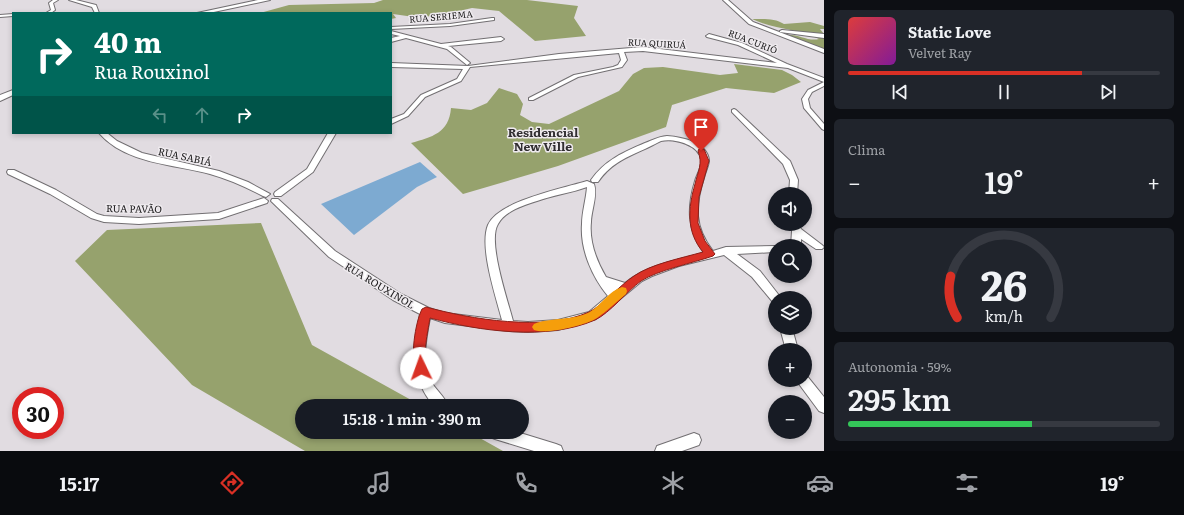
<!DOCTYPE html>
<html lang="pt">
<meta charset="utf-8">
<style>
:root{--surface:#171b24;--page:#20242c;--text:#f1f3f6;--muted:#9ea1a6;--line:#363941;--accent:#d93025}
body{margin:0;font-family:Literata,serif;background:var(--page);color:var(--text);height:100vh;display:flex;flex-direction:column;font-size:15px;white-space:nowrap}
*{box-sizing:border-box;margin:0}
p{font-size:13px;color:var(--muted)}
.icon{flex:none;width:22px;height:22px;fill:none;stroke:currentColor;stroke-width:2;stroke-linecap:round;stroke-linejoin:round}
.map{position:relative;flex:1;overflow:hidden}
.panel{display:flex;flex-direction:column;gap:10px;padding:10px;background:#0d0f14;width:360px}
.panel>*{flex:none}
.hud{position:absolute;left:12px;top:12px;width:380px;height:122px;border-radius:0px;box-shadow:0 2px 6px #0003;background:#00695c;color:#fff;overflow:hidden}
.buttons{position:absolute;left:768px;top:187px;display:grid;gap:8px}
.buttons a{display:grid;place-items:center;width:44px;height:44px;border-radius:50%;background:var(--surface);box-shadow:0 2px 6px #0003;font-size:20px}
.speed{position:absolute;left:12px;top:387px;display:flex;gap:8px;font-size:20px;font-weight:700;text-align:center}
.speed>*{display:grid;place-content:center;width:52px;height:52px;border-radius:50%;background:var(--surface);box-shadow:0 2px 6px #0003;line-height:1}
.speed .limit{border:6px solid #d22;background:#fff;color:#111}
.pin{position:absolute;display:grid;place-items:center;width:34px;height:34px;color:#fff;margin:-41px -17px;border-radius:50% 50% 50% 0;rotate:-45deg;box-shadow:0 0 4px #0007}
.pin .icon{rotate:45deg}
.me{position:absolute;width:44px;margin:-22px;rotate:357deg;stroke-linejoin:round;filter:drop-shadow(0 0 3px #0008)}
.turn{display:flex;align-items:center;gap:14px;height:84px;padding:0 16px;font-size:18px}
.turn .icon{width:52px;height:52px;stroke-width:2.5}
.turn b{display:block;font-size:28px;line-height:34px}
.lanes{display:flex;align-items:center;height:38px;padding:0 16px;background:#0003;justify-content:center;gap:20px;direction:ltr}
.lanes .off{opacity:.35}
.big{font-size:30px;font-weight:600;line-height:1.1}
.panel .widget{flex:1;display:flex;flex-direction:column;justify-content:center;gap:6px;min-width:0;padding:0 14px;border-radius:6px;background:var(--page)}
.panel .dial{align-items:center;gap:0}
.dial svg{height:104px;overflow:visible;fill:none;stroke:var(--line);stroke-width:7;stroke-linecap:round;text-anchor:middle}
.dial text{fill:var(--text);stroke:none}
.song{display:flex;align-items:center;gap:12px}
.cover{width:48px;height:48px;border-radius:6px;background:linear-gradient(135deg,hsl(0 70% 55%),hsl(290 70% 35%))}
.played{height:4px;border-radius:2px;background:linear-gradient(90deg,var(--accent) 75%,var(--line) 75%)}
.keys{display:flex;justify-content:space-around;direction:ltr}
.heat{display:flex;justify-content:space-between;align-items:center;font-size:22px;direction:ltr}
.charge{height:6px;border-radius:3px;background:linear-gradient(90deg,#34c759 59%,var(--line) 0)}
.trip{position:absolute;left:295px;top:399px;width:234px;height:40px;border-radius:20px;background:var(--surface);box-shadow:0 2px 6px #0003;font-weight:600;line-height:40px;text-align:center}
.dock{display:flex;height:64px;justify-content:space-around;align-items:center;background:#090b0e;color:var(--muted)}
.dock .icon{width:28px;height:28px}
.dock .selected{color:var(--accent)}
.dock b{font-size:18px;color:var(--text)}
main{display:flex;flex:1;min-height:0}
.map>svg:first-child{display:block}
.forest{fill:#96a26d}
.water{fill:#7daad1}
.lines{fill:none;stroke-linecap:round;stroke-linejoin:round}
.minor-casing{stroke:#726f72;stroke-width:2}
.secondary-casing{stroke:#726f72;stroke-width:2}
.minor{fill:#fff;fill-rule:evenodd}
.secondary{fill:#fff;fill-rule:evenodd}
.route{fill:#d93025;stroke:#8d1f18}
.slow{fill:#f59e0b}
.labels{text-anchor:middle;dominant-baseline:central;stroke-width:3;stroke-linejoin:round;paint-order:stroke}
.far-street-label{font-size:9px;fill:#1a191a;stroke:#eeeaee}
.street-label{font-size:10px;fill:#1a191a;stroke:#eeeaee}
.quarter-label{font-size:12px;font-weight:bold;fill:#312e31;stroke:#eeeaee}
</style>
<main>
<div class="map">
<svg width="824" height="451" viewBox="0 0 824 451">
<rect width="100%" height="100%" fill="#e1dce1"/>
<g class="forest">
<polygon points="383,0 527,0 578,6 574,18 586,36 535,41 499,11 472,8 437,16 414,17 393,14 396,18 391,19 391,13 260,13 289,5 374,3"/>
<path d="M 752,19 C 763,19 775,18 784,24 L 810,22 L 824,26 L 824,29 L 820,29 L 824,34 L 824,49 L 785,35 C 797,33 808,42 819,39 C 797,28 775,30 752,19 Z"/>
<path d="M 734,64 L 782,70 L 792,75 L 801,82 L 774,93 L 726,88 L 672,105 L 666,127 L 558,166 L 463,194 L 411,143 C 432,137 449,133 451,108 L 471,110 L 487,103 L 499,88 L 517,94 L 523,104 L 520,115 L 532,122 L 549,124 L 619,91 L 633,74 L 644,68 L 663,67 L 720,75 L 738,73 Z"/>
<polygon points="261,223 312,345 422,406 302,406 302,432 469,432 503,451 305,451 192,385 75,261 107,230"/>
</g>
<polygon class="water" points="420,162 437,177 417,187 354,235 321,204"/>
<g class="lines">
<defs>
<g id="minor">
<polygon points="53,0 58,0 53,3 55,10 51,13 46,13 51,10 49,3"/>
<polygon points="69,0 76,0 96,5 99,13 95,13 92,7"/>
<polygon points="723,0 728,0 753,22 824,49 824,53 749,24"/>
<polygon points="13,14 13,16 0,17 0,15"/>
<polygon points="492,18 494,18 494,20 450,26 391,29 391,27 450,24"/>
<polygon points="782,30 824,34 824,38 780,32 780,31"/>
<polygon points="391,31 441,44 501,37 504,39 501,41 448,46 451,47 469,62 470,63 467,65 447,49 406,38 391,42 391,38 400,36 391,34"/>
<polygon points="709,34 742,43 787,64 824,78 824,82 788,68 643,51 624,52 627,60 622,67 578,77 533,100 529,100 529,98 574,75 613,67 618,65 621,60 619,53 470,67 461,81 425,97 408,116 391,124 391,119 404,114 421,95 457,79 463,69 391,67 391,63 468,66 559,54 643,47 777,63 738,45 707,37 706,36"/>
<polygon points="824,82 824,86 812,92 808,99 810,108 824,124 824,130 822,129 804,108 802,99 808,90"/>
<polygon points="734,109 736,110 790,161 798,180 797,194 789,194 790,180 783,164 732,112 732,110"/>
<path d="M 99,133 L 107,133 L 117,141 L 142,153 L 219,171 L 248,182 L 270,194 L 266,197 L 263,196 C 246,187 228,179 210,174 C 173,164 126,164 99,133 Z"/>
<polygon points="328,133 336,133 313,172 281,196 275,196 274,194 275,192 307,169"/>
<path d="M 667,136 C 681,137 707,142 709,160 C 709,166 705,172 704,178 C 695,206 694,227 713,251 L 726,247 L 775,246 L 777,246 L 775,246 L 775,252 L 737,254 L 760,271 L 781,298 L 775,298 L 775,302 L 772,301 L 752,277 L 724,255 L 679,266 L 652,276 L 642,281 L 596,319 L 558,330 L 528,332 L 509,331 L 445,323 L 430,318 C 426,338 421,364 432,383 C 437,391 445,397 448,406 L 434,406 C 410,379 413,347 420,314 L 393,300 L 329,257 L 271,201 L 272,199 L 278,199 L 335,251 L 401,294 L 429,308 L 445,313 L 502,320 C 496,297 479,247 488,225 C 498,201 564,188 587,181 L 594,184 C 598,195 591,211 591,222 C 589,241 596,260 606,277 L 625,283 C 647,265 677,260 704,253 C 687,230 687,207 695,181 C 697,174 702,167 701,160 C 700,145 674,138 661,141 C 658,142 656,144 653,145 C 631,156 612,161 598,182 L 592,182 L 591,180 C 605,160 624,152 645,143 C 653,140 658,137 667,136 ZM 587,187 C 586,200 582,212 582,224 C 580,249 592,277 608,296 L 589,312 L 558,320 L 528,322 L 513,321 C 508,301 487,241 498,224 C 505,211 524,205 537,201 C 553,195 571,193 587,187 Z"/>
<polygon points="8,170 14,170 56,190 97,214 104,216 139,218 218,213 264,198 268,201 267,203 219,219 139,224 104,222 91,218 50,194 8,174 7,172"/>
<polygon points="790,224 798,224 801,229 822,245 824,247 822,249 816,249 801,239 801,246 791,246 792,231"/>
<polygon points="780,328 792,328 798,350 786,350"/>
<polygon points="805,375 807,376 824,397 824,413 819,411 799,384 797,380 805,380"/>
<polygon points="488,432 517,432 556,444 561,446 563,451 534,451 495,439 490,437"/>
<polygon points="694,433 699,435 701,440 699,445 682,451 655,451 657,446"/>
</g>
<g id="secondary">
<polygon points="258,0 270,0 209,13 197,13"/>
<polygon points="13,90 13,95 0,101 0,95"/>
</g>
</defs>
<use href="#minor" class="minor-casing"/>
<use href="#secondary" class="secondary-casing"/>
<use href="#minor" class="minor"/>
<use href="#secondary" class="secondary"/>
</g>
<path class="route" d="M 699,149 L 704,149 L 709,161 L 699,197 L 698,223 L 705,241 L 715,254 L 713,256 C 693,263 658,270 641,281 C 627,291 610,313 595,320 C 547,341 479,331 430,318 C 428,330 425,343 425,356 C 425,362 427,367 425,372 L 421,374 L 416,372 C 410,358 415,323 422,309 L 426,307 C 470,319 545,332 589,312 C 602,306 620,285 634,276 C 651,264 682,258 703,252 C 686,232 688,208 695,184 C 698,171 703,164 698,151 Z"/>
<path class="slow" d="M 622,287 L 626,288 L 627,291 L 626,294 C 616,302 607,311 597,318 C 587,325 546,335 534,330 L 532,327 L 534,324 C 551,317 573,321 590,312 C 601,305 609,291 622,287 Z"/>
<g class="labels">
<g class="far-street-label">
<text transform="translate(441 16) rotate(-5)">RUA SERIEMA</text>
<text transform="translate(753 41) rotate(21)">RUA CURIÓ</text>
<text transform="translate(657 43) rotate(3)">RUA QUIRUÁ</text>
</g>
<g class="street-label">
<text transform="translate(185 156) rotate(12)">RUA SABIÁ</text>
<text transform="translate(134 208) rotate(1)">RUA PAVÃO</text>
<text transform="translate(380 285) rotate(31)">RUA ROUXINOL</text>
</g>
<g class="quarter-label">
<text x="543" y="132">Residencial<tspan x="543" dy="14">New Ville</tspan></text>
</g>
</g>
</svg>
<div class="buttons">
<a><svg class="icon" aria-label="sound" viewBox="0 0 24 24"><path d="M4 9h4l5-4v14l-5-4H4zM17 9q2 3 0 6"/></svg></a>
<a><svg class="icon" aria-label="search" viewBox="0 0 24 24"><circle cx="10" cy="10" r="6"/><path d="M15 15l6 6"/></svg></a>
<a><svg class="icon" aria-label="layers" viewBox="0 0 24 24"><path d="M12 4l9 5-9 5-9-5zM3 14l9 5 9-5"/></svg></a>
<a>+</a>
<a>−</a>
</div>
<div class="speed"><div class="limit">30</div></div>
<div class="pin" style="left:701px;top:151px;background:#d93025"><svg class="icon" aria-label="arrive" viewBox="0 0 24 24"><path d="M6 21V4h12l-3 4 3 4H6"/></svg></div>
<svg class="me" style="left:421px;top:368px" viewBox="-20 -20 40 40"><circle r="19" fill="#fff"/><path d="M0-13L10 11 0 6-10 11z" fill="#d93025"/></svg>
<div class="trip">15:18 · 1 min · 390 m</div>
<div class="hud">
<div class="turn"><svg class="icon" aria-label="right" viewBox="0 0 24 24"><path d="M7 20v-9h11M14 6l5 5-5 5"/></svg><div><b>40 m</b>Rua Rouxinol</div></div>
<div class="lanes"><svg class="icon off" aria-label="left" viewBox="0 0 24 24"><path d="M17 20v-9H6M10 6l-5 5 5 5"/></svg><svg class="icon off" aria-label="ahead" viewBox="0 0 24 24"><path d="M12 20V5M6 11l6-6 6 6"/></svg><svg class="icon" aria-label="right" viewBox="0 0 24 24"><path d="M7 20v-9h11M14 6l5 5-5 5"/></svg></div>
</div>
</div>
<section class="panel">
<div class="widget">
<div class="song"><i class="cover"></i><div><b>Static Love</b><p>Velvet Ray</p></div></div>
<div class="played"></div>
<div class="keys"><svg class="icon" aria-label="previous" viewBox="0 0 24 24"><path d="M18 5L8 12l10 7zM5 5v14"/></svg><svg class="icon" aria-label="pause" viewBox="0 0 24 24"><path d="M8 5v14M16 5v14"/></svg><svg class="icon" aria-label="next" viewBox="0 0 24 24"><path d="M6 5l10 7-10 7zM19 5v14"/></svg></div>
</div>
<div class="widget"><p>Clima</p>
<div class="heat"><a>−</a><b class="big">19°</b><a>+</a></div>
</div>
<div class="widget dial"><svg viewBox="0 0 100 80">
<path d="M14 69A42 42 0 1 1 86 69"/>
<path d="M14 69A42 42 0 0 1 9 37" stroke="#d93025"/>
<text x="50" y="56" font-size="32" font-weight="700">26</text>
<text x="50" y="72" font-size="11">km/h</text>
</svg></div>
<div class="widget"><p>Autonomia · 59%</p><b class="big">295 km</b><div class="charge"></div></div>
</section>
</main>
<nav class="dock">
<b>15:17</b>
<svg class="icon selected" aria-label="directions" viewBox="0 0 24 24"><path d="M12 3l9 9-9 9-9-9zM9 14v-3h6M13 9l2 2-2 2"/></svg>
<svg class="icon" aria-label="music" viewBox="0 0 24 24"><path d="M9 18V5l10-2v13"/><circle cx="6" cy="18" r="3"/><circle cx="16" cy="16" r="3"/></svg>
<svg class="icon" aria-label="phone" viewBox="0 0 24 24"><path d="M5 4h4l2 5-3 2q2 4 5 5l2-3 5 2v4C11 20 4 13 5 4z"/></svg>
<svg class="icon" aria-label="climate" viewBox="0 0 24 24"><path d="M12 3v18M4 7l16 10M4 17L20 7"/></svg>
<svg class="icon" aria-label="car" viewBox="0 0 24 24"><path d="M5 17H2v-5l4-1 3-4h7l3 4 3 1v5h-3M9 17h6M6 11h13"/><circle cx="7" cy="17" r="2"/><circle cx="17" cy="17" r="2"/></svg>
<svg class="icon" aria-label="filters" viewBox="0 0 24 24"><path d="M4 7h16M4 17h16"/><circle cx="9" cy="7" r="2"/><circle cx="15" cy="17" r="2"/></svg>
<b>19°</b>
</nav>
